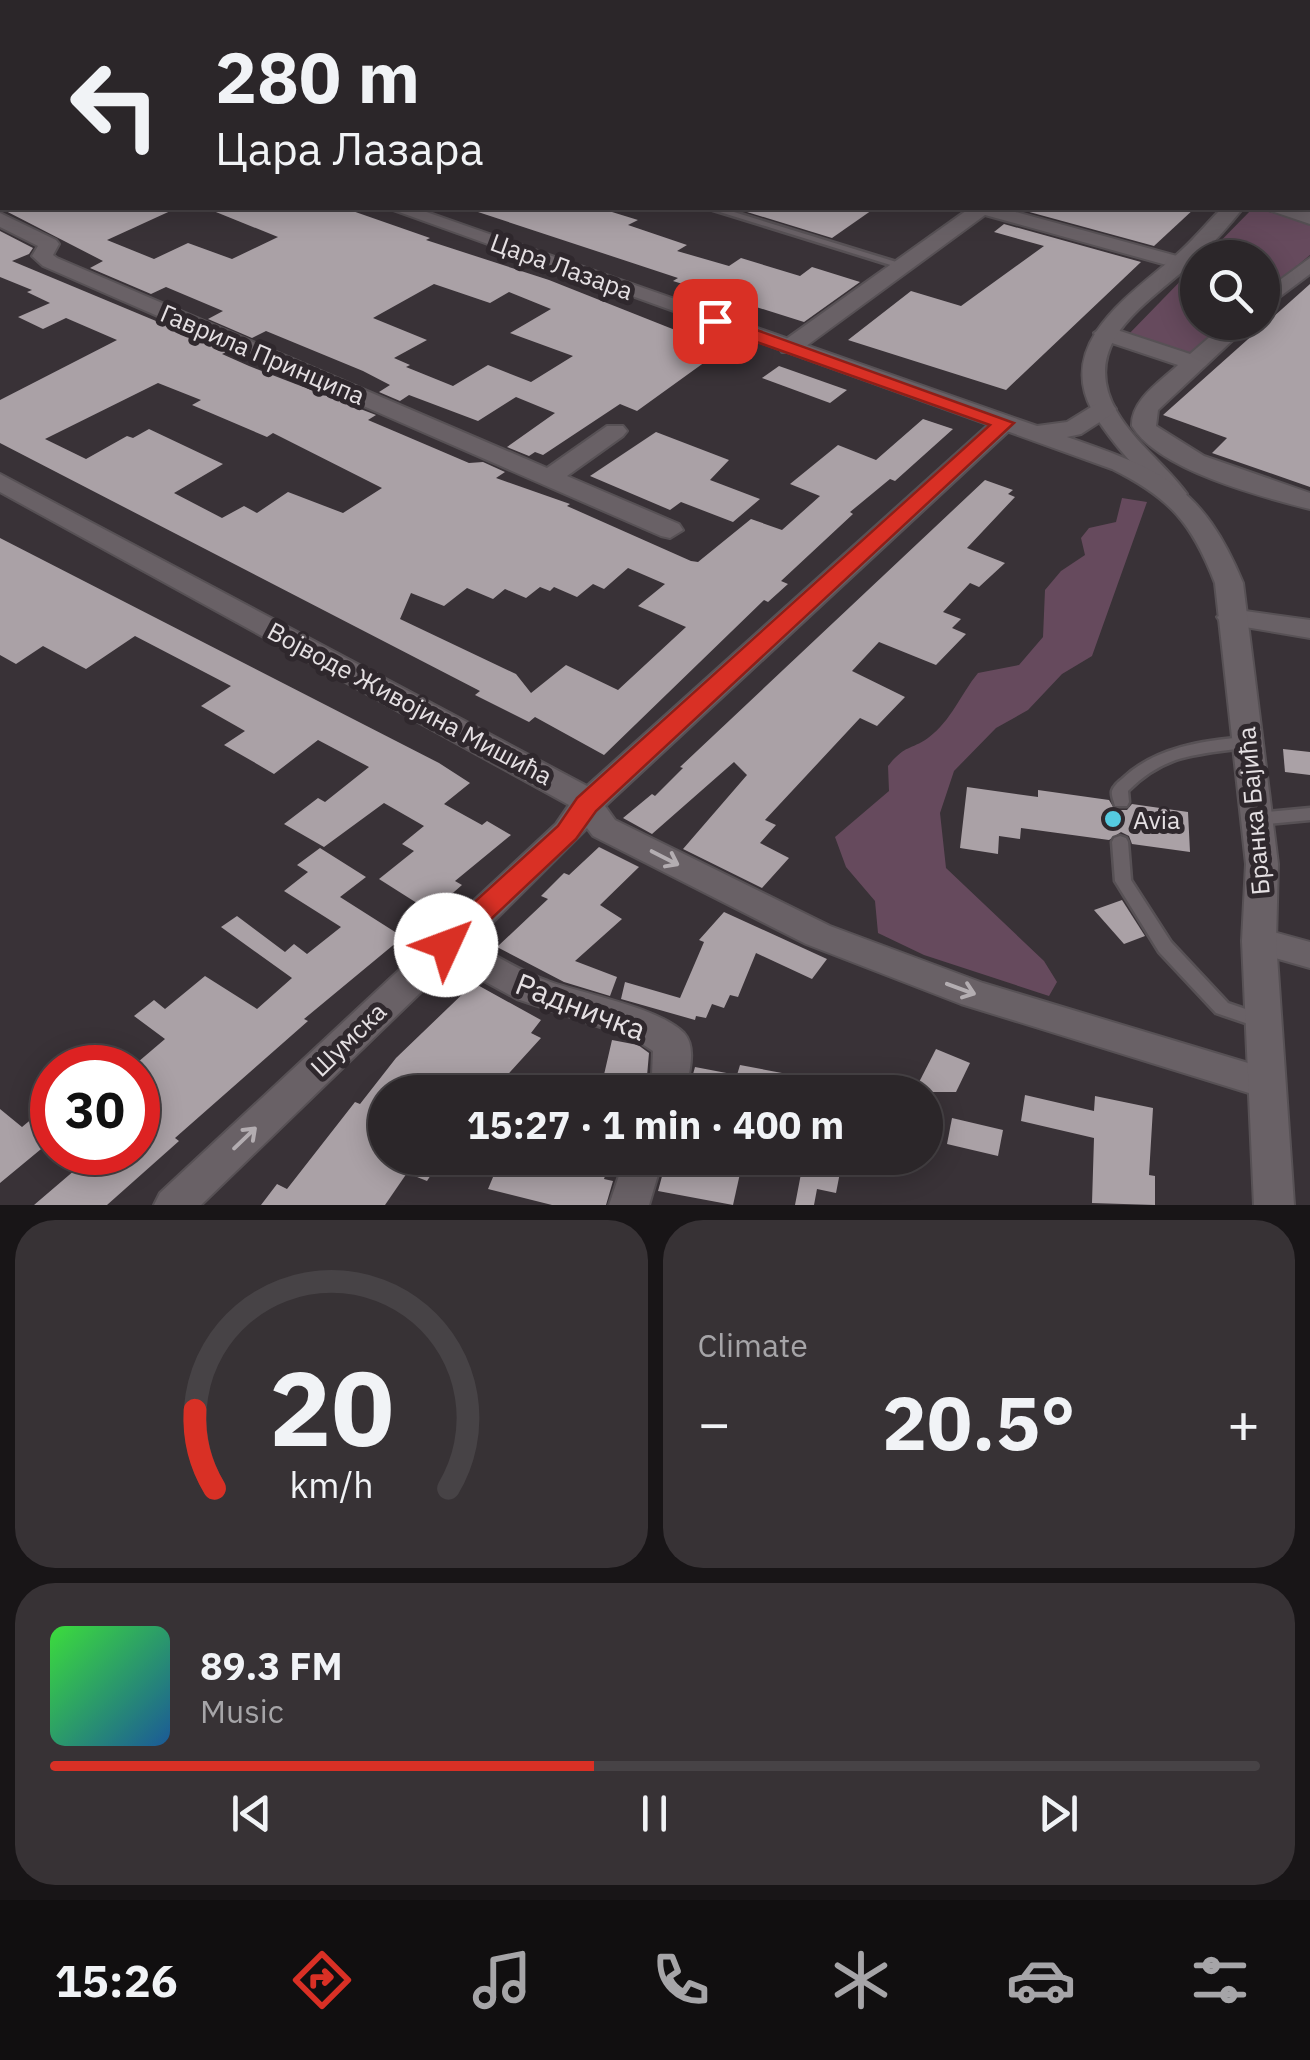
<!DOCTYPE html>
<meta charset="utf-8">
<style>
:root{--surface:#2b2629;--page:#373235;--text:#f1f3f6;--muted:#a6a5a8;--line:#474346;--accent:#d93025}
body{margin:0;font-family:"IBM Plex Sans",sans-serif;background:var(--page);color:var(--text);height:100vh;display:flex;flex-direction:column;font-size:38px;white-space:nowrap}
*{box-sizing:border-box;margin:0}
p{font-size:32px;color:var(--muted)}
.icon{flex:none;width:55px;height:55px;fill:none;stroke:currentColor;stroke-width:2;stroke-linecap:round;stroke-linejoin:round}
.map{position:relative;height:1205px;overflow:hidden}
.sheet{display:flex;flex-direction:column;gap:15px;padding:15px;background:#181517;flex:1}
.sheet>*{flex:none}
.top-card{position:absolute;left:0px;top:0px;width:1310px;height:210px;box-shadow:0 5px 25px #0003,0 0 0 2px var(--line);background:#2b2629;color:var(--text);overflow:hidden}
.tools{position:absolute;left:1180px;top:240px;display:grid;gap:20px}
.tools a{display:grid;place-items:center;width:100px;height:100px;border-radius:50%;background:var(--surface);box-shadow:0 5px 25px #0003,0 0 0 2px var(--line);font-size:50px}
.speed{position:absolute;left:30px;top:1045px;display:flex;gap:20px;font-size:50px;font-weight:700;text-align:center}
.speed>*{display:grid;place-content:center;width:130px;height:130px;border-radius:50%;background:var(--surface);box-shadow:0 5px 25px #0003,0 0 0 2px var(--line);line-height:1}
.speed .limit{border:15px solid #d22;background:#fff;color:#111}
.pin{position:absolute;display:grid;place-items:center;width:85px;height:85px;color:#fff;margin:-42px;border-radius:20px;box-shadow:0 5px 15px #0006}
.me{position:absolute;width:110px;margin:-55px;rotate:47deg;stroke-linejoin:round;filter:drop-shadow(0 0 8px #0008)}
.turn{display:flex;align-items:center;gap:35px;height:210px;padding:0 50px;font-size:45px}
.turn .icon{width:130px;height:130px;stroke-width:2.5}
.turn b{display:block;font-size:70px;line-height:85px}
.big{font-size:75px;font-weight:700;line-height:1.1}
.sheet .widget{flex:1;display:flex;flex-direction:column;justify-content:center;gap:15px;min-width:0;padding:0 35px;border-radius:40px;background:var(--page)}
.sheet .dial{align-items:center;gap:0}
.dial svg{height:260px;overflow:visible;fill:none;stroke:var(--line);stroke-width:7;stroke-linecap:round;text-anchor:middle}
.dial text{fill:var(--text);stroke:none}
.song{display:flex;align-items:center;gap:30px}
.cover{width:120px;height:120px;border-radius:15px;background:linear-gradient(135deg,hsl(120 70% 55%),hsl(210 70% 35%))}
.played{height:10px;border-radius:5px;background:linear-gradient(90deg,var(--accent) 45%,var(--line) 45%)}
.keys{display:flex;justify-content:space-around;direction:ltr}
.heat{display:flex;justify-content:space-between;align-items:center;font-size:55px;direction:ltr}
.sheet .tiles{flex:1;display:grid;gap:15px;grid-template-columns:1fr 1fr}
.widget:last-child{grid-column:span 2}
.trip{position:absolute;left:368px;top:1075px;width:575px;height:100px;border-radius:50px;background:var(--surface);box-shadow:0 5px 25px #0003,0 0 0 2px var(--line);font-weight:700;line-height:100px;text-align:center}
.tab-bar{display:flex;height:160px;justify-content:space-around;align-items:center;background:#110f10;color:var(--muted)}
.tab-bar .icon{width:70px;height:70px}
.tab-bar .active{color:var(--accent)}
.tab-bar b{font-size:45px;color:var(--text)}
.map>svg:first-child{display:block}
.green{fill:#664a5d}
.building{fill:#aaa1a6;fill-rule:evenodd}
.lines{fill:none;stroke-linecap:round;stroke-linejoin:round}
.service-casing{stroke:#575155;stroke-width:5}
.pedestrian-casing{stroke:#575155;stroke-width:5}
.minor-casing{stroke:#575155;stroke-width:4}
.tertiary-casing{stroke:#575155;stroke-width:4}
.secondary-casing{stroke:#575155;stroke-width:4}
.path{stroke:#857f83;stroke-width:2.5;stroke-dasharray:6 2.5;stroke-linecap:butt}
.service{fill:#696166;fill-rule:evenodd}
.pedestrian{fill:#696166;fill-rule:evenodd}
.minor{fill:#696166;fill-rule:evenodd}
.tertiary{fill:#696166;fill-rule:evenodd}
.secondary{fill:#696166;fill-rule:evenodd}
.oneway{stroke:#b3adb1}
.route{fill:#d93025;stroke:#8d1f18;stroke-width:2.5}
.poi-dot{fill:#55cae0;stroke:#2f282d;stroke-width:4}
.labels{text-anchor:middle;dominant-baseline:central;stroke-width:10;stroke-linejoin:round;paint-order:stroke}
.street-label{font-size:25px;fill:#e5e0e3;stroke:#2f282d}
.poi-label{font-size:25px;fill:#e5e0e3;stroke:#2f282d;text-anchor:start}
.near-street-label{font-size:30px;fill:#e5e0e3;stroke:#2f282d}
</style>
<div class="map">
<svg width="1310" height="1205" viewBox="0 0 1310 1205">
<rect width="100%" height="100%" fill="#393237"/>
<g class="green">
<polygon points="1253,208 1310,222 1310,255 1263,294 1262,258 1204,258"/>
<polygon points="1197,264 1198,322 1229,323 1187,357 1126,337"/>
<path d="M 1122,498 L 1147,502 L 1092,656 L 1062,674 L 1028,710 L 996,728 L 954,771 L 940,813 L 946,868 L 1044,961 L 1057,982 L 1049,996 L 924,955 L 878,933 L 875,901 L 846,867 L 835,837 L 889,791 L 888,766 C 906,744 909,751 928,738 C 952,720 960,695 978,673 L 1019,665 L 1043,637 L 1045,590 L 1061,571 L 1085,555 L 1081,538 L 1089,528 L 1116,522 Z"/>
</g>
<g class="building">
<path d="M 0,208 L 177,208 L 107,240 L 154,259 L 188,243 L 232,259 L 278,237 L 206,208 L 344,208 L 430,238 L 426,240 L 549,280 L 723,349 L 637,411 L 620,404 L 543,455 L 535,452 L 529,456 L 507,447 L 555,413 L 516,397 L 478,421 L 409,395 L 400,401 L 379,392 L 390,385 L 363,371 L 266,331 L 252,338 L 208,319 L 223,311 L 166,287 L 151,294 L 90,268 L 103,261 ZM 434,284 L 490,303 L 509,292 L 551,309 L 510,333 L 573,356 L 531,382 L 488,365 L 453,386 L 406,367 L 410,365 L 394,358 L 427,340 L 373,318 Z"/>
<polygon points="478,208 599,208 638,220 628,225 687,245 677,251 729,266 741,258 800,276 812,267 860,282 804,322 673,281 678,278 478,212"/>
<polygon points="747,208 875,208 832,238 747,212"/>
<polygon points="1025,208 1195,208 1154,246 1022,210"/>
<polygon points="1004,224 1141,262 1006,390 848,340 911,291 961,306 1044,246 994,232"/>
<path d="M 0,231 L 33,248 L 29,254 L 12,261 L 228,351 L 222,354 L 249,366 L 376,415 L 368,420 L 401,434 L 469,463 L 483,462 L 505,472 L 496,478 L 570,504 L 567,506 L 691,561 L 698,562 L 751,519 L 782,530 L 820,496 L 790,484 L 838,445 L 876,460 L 923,419 L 953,429 L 895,481 L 890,479 L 850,512 L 853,514 L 781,581 L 788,584 L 768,602 L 764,600 L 604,755 L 535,717 L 529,722 L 475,695 L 480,691 L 0,443 L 0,400 L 117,340 L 66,318 L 43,329 L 18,317 L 50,303 L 27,292 L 32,290 L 0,277 ZM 158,383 L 201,400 L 192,405 L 267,437 L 273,433 L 382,488 L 343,513 L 288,492 L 257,513 L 244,506 L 222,518 L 174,493 L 223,464 L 149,429 L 133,438 L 127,436 L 86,459 L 45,439 ZM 628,568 L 665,584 L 638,606 L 686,627 L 618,690 L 566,665 L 531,693 L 516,674 L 400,619 L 411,593 L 444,606 L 467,588 L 493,599 L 505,589 L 526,598 L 540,587 L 550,591 L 554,587 L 577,597 L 593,584 L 604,589 Z"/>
<polygon points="1310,284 1310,487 1212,453 1227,438 1163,415"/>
<polygon points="779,366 847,390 830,403 762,378"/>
<polygon points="656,432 729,460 710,480 760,499 733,522 681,502 670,510 590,476"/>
<polygon points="985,480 1013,490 1008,494 1015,497 967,548 1005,563 979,587 970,583 943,612 961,619 952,628 966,634 936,665 879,642 852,671 905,697 877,726 860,718 765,820 776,825 760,843 789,858 762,888 683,849 747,775 734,762 652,834 623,818 652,794 655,796 683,768 680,767"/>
<polygon points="0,538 439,763 470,783 444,804 482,825 487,821 511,835 455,881 462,885 431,912 379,879 414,851 402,844 424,826 384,803 324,847 284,824 318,798 325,802 369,767 318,740 274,774 252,761 224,745 245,731 201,706 231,686 135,636 86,669 43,646 16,664 0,655"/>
<polygon points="1283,749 1310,752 1310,775 1285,772"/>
<polygon points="967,787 1038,797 1038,790 1109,800 1115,810 1127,810 1132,804 1188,812 1190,852 1132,844 1129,836 1121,832 1109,840 1021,828 1020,839 999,836 998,854 960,848"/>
<polygon points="599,847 639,867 600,905 622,919 575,961 617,977 610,996 564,982 497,947 548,899 541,896 564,873 569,875"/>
<polygon points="320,848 366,877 340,897 403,937 304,1019 308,1021 175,1138 179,1141 107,1205 34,1205 96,1152 138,1152 138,1125 159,1106 138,1090 138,1062 165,1039 134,1016 154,1000 165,1009 205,976 257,1009 292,978 221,927 237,916 285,952 294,944 307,954 341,927 284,891 308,872 297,865"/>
<polygon points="1122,900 1145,936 1124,944 1094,910"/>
<polygon points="724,912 827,959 812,979 756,953 738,997 730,995 724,1008 712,1004 706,1018 696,1016 695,1020 621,999 625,982 680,998 704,942 699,940"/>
<polygon points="474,983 541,1020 531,1033 541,1038 492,1092 385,1092 385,1158 442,1158 427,1181 407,1173 385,1205 261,1205 277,1184 287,1189 355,1102 360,1104 396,1058"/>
<polygon points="612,1040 638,1045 649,1053 647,1076 639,1074 636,1092 600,1092"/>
<polygon points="936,1049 970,1063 956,1092 914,1092"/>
<polygon points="740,1065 782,1073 781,1092 689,1089 695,1067 737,1075"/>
<polygon points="1025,1095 1094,1111 1095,1096 1153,1108 1149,1175 1155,1176 1155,1205 1092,1203 1094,1138 1021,1121"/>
<polygon points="52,1102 52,1140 0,1183 0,1109 22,1127"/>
<polygon points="952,1118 1003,1130 998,1156 947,1144"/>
<polygon points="501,1158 548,1158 607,1170 604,1179 613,1181 606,1205 552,1205 488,1189"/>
<polygon points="667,1158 743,1160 733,1205 658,1191"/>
<polygon points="804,1158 842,1162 836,1193 817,1189 814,1205 795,1205"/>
</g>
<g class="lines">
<defs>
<g id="service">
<polygon points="707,208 721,208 906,265 905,267 897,267"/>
<path d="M 1248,737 L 1253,738 L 1256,742 L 1253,746 C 1202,756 1169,750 1128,791 L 1129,802 L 1127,806 L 1115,806 C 1114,802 1111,795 1112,791 C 1113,787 1119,781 1122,779 C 1155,747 1205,740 1248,737 Z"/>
<polygon points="1310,808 1310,820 1258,825 1252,823 1250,819 1252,815 1258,813"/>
<polygon points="1120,836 1126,838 1128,842 1131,880 1171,942 1228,1003 1269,1017 1272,1022 1269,1027 1263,1029 1216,1013 1159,952 1115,881 1112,842 1114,838"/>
</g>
<g id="pedestrian">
<polygon points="739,0 759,0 761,2 742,2"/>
<polygon points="1308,133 1310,134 1310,142 1308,141"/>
</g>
<g id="minor">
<polygon points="402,0 425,0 427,2 404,2"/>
<polygon points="970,208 1001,208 1188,259 1191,263 1181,269 985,215 798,352 782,352 779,347 782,342"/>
<polygon points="1263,208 1293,208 1310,212 1310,224"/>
<polygon points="0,213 56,240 59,244 53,255 57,258 547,468 607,426 623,426 627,431 623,436 567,476 679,524 683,530 670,538 661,536 43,266 32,256 38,246 0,227"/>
<polygon points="1310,258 1310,274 1262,310 1262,293"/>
<path d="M 1227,322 L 1252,322 L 1158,410 L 1156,426 L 1204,456 L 1310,493 L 1310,509 C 1262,497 1158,470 1132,426 C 1131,400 1160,382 1178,365 L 1097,338 L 1094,333 L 1105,326 L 1190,354 Z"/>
<path d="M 1004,416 L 1016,423 L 1012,428 L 605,806 L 615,820 L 830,926 L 983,983 L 1278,1072 L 1284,1083 L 1278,1094 L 1265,1098 L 961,1004 L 806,944 L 593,836 L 587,828 L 472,943 C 497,956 522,972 548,981 C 583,994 658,1007 684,1033 C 697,1047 689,1077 684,1092 L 646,1092 L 652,1075 L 653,1051 L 633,1038 L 517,999 L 451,963 L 201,1205 L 154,1205 L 160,1193 L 556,824 L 569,805 L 0,492 L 0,474 L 587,786 L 996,418 Z"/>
<polygon points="1231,609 1310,620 1310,638 1221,623 1217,617"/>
<polygon points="1259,928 1310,942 1310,968 1247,950 1242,941 1247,932"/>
<polygon points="625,1158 663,1158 649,1205 609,1205"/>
</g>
<g id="tertiary">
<rect x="1308" y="140" width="2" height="10"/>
<path d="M 1222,208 L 1243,208 C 1227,228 1209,248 1191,264 C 1147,304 1077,343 1117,412 C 1135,443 1166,465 1187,494 L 1174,502 L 1165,499 C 1140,471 1111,444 1092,410 C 1056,343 1130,295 1174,257 C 1192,242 1206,224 1222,208 Z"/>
</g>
<g id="secondary">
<rect x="0" y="61" width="2" height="10"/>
<path d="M 388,208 L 415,208 L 1037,426 L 1067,422 L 1096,404 L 1112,404 L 1116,409 L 1112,414 L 1081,434 L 1067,437 C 1162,470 1202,485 1243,583 L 1278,864 L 1276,941 L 1294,1205 L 1254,1205 L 1242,941 L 1246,864 L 1215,583 C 1192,523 1170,498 1112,469 Z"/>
</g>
</defs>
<use href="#service" class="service-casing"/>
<use href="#pedestrian" class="pedestrian-casing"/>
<use href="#minor" class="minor-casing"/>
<use href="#tertiary" class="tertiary-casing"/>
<use href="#secondary" class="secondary-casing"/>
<polyline class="path" points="805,0 816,2"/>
<use href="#service" class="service"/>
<use href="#pedestrian" class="pedestrian"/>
<use href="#minor" class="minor"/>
<use href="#tertiary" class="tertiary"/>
<use href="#secondary" class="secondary"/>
</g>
<defs><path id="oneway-shaft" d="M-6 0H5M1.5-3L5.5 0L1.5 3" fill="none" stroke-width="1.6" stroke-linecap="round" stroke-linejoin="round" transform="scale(2.5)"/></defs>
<g class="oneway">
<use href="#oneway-shaft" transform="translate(665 858) rotate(27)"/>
<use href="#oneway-shaft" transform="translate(961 989) rotate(20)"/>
<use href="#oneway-shaft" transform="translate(245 1138) rotate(-44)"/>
</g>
<polygon class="route" points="715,315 1014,423 596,811 576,839 456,952 446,956 436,952 432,945 436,937 558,826 577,798 990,425 709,325 709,317"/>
<circle class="poi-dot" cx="1113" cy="819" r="10"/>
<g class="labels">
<g class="street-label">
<text transform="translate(562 266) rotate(20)">Цара Лазара</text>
<text transform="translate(263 354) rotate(23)">Гаврила Принципа</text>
<text transform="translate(410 703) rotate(28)">Војводе Живојина Мишића</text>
<text transform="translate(1253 811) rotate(-95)">Бранка Бајића</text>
<text transform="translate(348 1039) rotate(-44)">Шумска</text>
</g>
<g class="poi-label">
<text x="1133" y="819">Avia</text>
</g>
<g class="near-street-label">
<text transform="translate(581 1006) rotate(21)">Радничка</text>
</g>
</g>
</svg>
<div class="tools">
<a><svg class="icon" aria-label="search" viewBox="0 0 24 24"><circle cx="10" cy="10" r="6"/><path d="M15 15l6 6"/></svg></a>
</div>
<div class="speed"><div class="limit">30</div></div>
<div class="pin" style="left:715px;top:321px;background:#d93025"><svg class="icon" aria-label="arrive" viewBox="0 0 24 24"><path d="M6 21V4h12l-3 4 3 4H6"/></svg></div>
<svg class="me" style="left:446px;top:945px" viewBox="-20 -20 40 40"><circle r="19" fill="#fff"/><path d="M0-13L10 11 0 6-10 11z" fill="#d93025"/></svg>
<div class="trip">15:27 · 1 min · 400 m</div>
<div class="top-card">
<div class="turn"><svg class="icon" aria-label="left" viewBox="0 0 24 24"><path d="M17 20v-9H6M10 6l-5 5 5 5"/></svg><div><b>280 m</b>Цара Лазара</div></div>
</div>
</div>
<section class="sheet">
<div class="tiles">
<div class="widget dial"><svg viewBox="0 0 100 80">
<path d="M14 69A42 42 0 1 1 86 69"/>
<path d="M14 69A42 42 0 0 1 8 45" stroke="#d93025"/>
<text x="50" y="56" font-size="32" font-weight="700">20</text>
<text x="50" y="72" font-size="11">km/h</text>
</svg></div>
<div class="widget"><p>Climate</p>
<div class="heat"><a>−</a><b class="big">20.5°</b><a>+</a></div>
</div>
<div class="widget">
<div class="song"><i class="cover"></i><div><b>89.3 FM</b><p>Music</p></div></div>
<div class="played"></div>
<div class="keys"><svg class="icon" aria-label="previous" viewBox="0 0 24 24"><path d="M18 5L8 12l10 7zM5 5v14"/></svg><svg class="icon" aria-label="pause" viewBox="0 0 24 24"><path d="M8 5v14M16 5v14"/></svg><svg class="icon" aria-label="next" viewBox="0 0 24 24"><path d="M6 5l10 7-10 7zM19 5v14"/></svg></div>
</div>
</div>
</section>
<nav class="tab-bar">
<b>15:26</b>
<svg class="icon active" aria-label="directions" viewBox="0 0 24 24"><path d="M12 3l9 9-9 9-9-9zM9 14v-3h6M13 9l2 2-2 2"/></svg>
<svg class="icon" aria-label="music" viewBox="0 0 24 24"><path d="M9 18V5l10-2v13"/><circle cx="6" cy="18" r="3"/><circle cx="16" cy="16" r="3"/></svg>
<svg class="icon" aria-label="phone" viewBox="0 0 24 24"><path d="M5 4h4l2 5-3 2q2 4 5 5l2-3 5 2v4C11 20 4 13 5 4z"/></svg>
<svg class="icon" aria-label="climate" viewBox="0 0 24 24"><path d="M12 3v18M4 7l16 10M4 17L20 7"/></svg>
<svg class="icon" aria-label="car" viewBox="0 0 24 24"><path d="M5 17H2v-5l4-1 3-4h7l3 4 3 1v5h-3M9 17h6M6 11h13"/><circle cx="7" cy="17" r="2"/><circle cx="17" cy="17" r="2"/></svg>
<svg class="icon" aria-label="filters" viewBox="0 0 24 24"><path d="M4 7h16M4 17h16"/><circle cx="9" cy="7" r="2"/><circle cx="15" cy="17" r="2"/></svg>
</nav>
